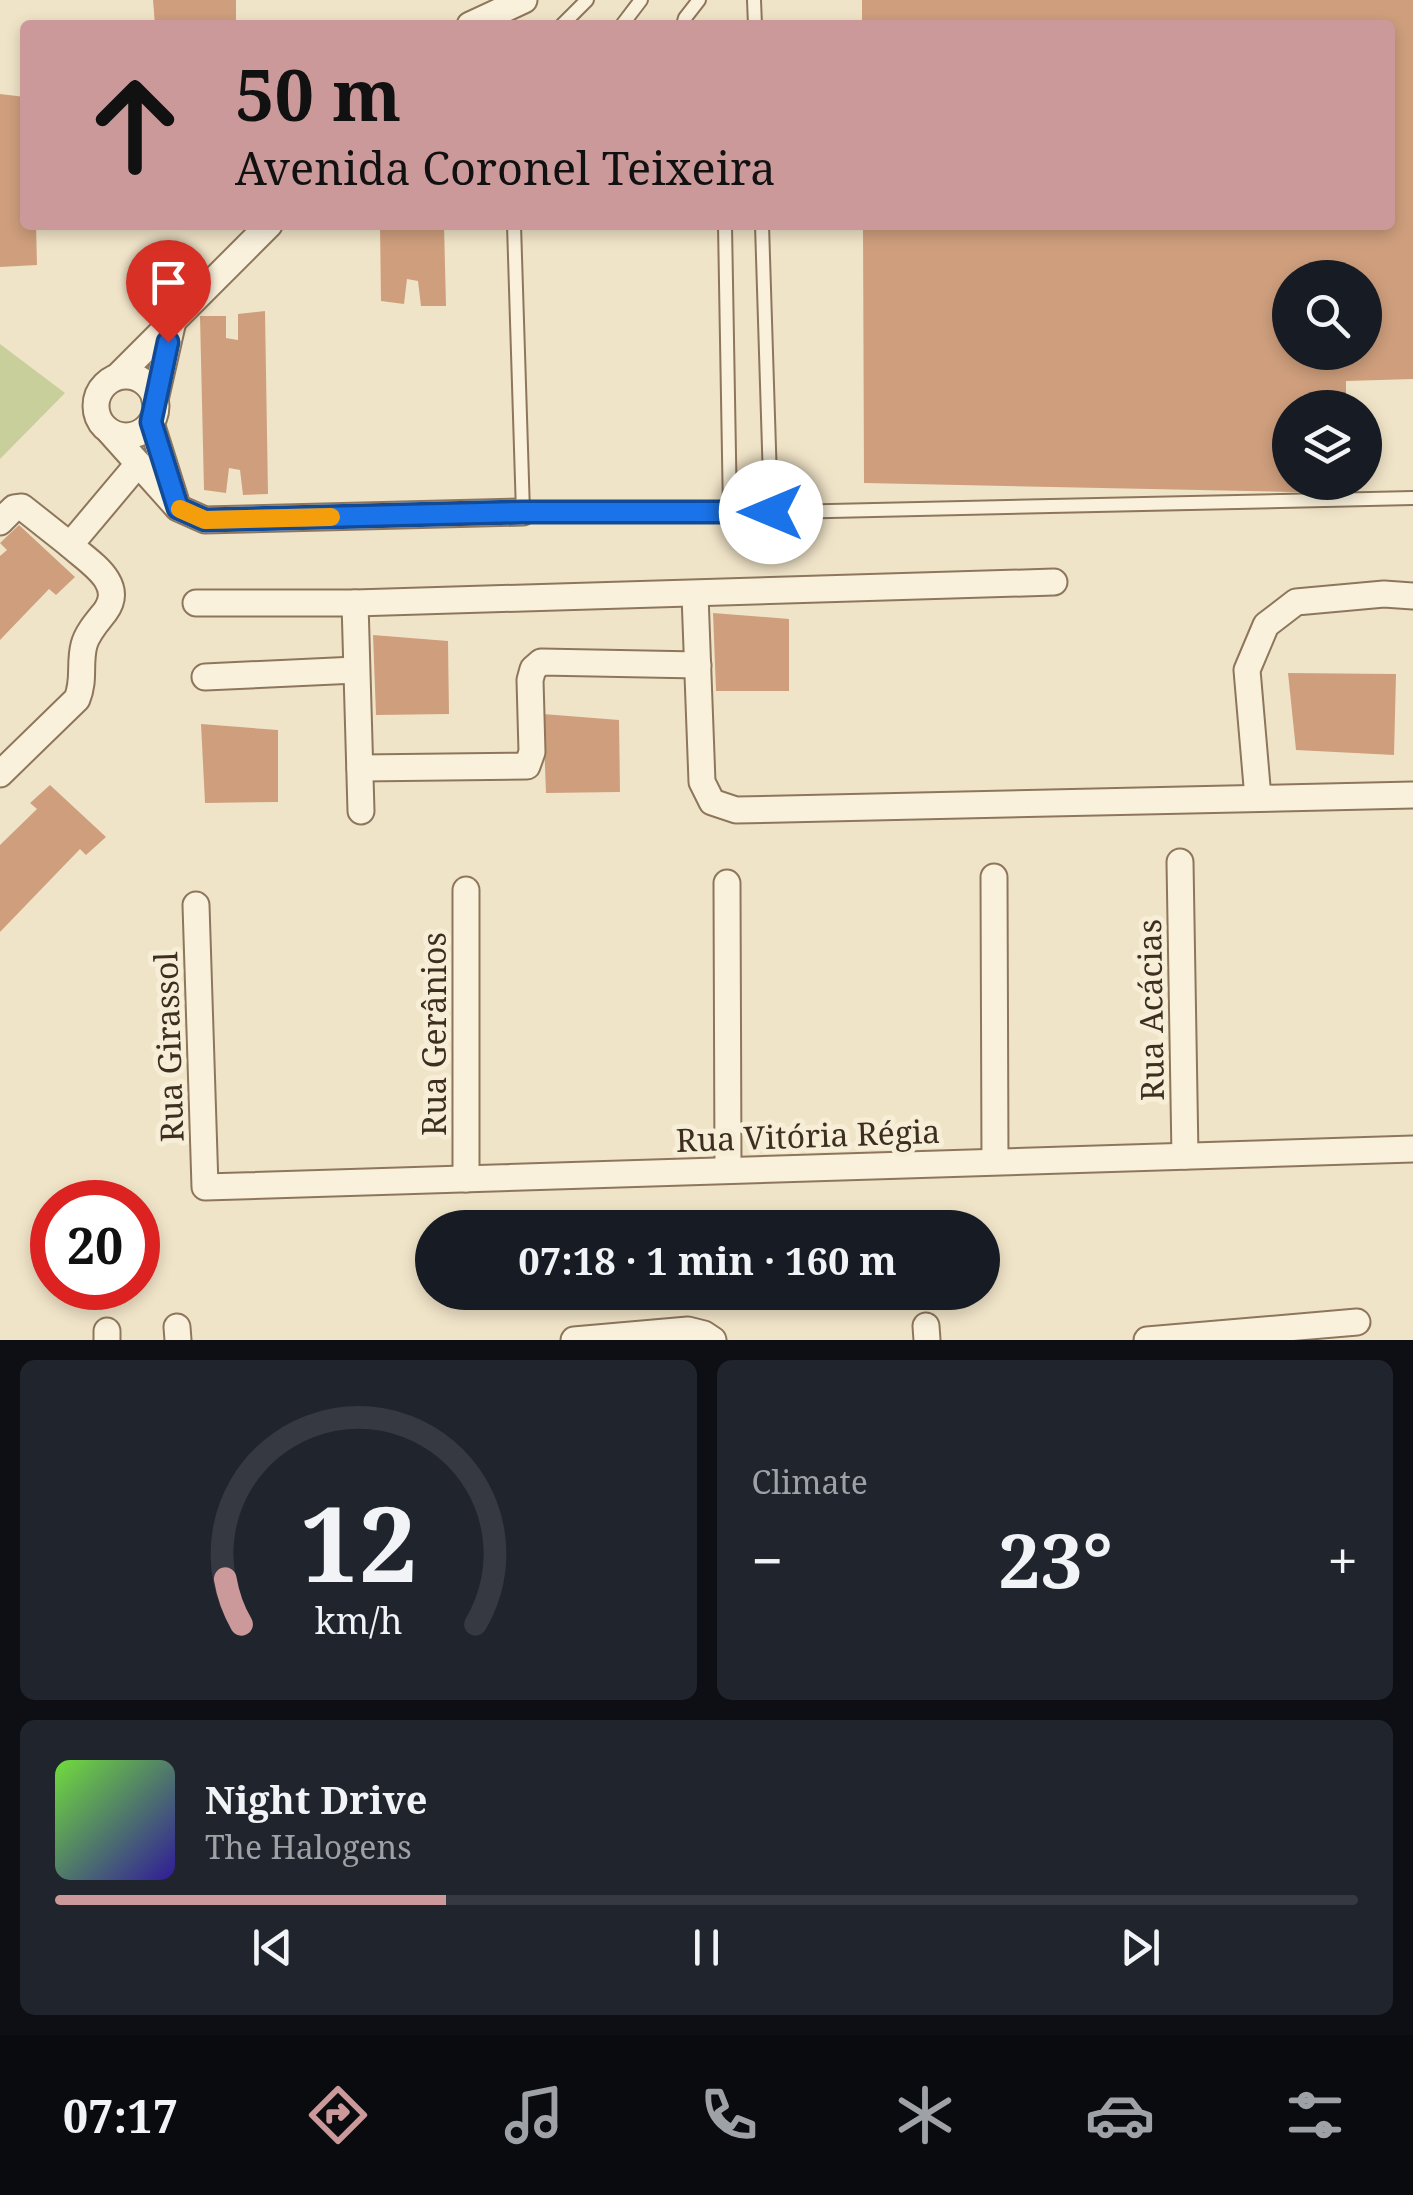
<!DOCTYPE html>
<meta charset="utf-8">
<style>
:root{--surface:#171b24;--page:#20242c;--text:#f1f3f6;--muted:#9ea1a6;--line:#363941;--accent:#cc999b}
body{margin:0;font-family:"Noto Serif",serif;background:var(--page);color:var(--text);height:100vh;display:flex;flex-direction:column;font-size:38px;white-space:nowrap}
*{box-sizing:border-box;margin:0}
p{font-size:32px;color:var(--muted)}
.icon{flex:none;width:55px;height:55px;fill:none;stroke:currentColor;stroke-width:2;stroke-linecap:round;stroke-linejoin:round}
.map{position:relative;height:1340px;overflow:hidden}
.side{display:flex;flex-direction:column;gap:20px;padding:20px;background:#0d0f14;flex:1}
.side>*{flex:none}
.hud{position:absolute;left:20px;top:20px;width:1375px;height:210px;border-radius:10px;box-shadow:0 5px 15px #0003;background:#cc999b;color:#111;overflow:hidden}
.controls{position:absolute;left:1272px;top:260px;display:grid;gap:20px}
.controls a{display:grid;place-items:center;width:110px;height:110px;border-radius:50%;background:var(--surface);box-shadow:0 5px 15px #0003;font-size:50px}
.speed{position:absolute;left:30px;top:1180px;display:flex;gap:20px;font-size:50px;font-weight:700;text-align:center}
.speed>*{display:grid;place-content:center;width:130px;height:130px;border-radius:50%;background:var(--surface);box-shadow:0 5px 15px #0003;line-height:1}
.speed .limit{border:15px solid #d22;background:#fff;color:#111}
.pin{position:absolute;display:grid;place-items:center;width:85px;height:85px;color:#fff;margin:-102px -42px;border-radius:50% 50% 50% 0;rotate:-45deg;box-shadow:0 0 10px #0007}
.pin .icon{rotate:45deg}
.me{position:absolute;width:110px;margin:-55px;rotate:270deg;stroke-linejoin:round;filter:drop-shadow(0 0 8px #0008)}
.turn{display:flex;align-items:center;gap:35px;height:210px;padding:0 50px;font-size:45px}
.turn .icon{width:130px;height:130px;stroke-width:2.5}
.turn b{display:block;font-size:70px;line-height:85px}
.big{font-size:75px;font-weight:700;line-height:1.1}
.side .card{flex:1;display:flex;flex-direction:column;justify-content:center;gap:15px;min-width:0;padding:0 35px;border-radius:15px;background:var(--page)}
.side .dial{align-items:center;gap:0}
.dial svg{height:260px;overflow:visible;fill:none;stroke:var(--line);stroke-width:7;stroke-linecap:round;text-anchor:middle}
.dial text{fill:var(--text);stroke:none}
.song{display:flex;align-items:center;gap:30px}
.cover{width:120px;height:120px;border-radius:15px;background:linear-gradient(135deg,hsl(100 70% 55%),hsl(250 70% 35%))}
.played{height:10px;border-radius:5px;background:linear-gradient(90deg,var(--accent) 30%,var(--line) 30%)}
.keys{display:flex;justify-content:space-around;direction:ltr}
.heat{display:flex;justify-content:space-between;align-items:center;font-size:55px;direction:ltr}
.side .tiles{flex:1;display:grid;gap:20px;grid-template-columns:1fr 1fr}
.card:last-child{grid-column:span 2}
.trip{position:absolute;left:415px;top:1210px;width:585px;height:100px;border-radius:50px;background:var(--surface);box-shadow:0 5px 15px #0003;font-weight:700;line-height:100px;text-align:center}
.menu{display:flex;height:160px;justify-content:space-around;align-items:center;background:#090b0e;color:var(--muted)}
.menu .icon{width:70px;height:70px}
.menu .active{color:var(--accent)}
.menu b{font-size:45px;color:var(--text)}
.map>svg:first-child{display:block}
.green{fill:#c9cf9b}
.building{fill:#cf9f7d;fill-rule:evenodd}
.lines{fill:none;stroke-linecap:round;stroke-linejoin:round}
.service-casing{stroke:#8d765c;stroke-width:16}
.minor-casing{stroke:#8d765c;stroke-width:29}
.service{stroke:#faf1dc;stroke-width:12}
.minor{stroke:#faf1dc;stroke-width:25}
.route-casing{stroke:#114b97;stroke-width:25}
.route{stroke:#1a73e8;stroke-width:18}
.slow{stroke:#f59e0b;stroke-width:18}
.labels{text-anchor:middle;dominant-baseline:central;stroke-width:10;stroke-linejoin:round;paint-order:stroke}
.street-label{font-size:32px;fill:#3d2e20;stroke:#f7eed8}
</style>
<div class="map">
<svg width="1413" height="1340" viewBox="0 0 1413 1340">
<rect width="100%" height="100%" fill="#f0e4c8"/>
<polygon class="green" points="0,344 65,393 0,459"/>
<g class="building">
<polygon points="153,0 236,0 236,25 155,25"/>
<path d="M 862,0 L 1413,0 L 1413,379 L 1346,381 L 1346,408 L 1290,408 L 1290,482 L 1344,482 L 1343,493 L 864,483 L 863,225 L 1390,225 L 1390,25 L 862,25 ZM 1290,278 L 1365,278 L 1365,352 L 1290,352 Z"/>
<polygon points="0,94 25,97 25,225 36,225 37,265 0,267"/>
<polygon points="380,225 444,225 446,306 421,306 418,281 407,279 404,304 381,301"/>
<polygon points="265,311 268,494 243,495 240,470 229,468 226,493 204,490 200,316 226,316 226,338 238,340 238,314"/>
<polygon points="19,525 75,577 56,595 49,589 0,640 0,556 7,550 0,543"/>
<polygon points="713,613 789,619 789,691 716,691"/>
<polygon points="373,635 448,641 449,714 376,715"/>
<polygon points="1288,673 1396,674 1394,755 1296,750"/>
<polygon points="543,714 619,720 620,792 546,793"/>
<polygon points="201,724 278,730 278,802 205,803"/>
<polygon points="50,785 106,837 86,855 80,849 0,932 0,845 37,809 30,803"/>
</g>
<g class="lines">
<defs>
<g id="service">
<polyline points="754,0 755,25"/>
<polyline points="562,25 587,0"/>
<polyline points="622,25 641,0"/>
<polyline points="683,25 685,18 699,0"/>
<polyline points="514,225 523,512 786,512 1413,498"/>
<polyline points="725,225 730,512"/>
<polyline points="762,225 771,512"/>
</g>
<g id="minor">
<polyline points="470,25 524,0"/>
<circle cx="126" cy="406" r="30"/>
<polyline points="117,377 269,225"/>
<polyline points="155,400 173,321"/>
<polyline points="151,423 175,499"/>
<polyline points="110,432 178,508 205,520 523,512"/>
<polyline points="0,522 14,508 22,507 70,545"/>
<polyline points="695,595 702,782 712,802 736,810 1413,795"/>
<polyline points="196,603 355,603 1054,582"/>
<polyline points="355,603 361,811"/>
<polyline points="205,677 356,670"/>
<polyline points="360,768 527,766 532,752 530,680 533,669 541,662 698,665"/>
<path d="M 0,774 L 77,699 C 85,680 79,664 84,645 C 87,633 97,622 105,612 C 126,583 90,563 70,545 L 138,464"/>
<polyline points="1258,798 1247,670 1266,625 1296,602 1384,594 1413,596"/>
<polyline points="1180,862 1185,1156"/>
<polyline points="994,877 995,1161"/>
<polyline points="727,883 728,1170"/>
<polyline points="196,905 205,1187 1413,1149"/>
<polyline points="466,1179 466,890"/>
<polyline points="926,1326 927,1340"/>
<polyline points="177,1327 178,1340"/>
<polyline points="107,1331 107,1340"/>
<polyline points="574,1340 688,1330 704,1334 713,1340"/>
<polyline points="1147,1340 1357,1322"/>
</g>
</defs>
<use href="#service" class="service-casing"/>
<use href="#minor" class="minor-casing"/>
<use href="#service" class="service"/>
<use href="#minor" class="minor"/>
</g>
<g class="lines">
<defs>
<polyline id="route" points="168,342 151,422 178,508 205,520 523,512 771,512"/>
</defs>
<use href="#route" class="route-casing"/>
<use href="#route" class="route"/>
<polyline class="slow" points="180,509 205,520 331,517"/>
</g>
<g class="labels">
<g class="street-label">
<text transform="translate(1150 1010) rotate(-91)">Rua Acácias</text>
<text transform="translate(433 1034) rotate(-90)">Rua Gerânios</text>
<text transform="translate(168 1047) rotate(-92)">Rua Girassol</text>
<text transform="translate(808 1135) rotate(-2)">Rua Vitória Régia</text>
</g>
</g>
</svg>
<div class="controls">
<a><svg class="icon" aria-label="search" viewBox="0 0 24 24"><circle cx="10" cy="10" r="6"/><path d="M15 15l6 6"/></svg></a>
<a><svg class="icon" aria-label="layers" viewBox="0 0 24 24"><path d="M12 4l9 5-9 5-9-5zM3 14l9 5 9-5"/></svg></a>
</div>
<div class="speed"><div class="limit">20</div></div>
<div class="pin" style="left:168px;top:342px;background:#d93025"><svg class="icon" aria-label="arrive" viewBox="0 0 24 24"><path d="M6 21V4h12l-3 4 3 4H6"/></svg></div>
<svg class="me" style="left:771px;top:512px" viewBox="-20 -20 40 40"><circle r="19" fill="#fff"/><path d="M0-13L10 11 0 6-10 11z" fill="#1a73e8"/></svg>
<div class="trip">07:18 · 1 min · 160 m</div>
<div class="hud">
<div class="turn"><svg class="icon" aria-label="ahead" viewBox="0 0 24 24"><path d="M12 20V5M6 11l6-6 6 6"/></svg><div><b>50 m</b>Avenida Coronel Teixeira</div></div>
</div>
</div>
<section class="side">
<div class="tiles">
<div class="card dial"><svg viewBox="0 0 100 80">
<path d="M14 69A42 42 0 1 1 86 69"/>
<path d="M14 69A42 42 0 0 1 9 55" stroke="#cc999b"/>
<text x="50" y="56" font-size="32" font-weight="700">12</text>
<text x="50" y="72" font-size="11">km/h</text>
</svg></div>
<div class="card"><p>Climate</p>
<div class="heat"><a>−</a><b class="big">23°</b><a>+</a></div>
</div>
<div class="card">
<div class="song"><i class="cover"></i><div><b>Night Drive</b><p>The Halogens</p></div></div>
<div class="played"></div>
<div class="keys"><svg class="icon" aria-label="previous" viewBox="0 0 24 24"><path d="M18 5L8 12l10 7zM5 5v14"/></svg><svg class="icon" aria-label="pause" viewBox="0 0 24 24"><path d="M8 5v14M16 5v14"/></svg><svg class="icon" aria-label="next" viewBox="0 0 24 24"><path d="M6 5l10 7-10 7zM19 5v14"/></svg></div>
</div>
</div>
</section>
<nav class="menu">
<b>07:17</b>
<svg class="icon active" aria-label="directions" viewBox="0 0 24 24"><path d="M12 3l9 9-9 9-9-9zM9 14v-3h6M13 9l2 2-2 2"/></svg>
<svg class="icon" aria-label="music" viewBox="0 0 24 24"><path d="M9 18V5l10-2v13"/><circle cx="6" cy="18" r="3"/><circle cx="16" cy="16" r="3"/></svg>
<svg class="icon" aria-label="phone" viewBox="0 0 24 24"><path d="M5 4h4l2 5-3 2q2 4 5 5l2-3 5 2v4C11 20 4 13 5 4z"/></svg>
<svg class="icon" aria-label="climate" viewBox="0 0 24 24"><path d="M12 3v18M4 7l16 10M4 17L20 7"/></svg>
<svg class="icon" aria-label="car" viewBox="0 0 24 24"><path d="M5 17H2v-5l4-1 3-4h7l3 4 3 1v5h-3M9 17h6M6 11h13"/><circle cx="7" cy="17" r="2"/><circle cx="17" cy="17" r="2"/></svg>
<svg class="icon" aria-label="filters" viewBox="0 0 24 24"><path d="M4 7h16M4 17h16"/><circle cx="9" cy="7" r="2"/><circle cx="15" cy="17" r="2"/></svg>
</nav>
